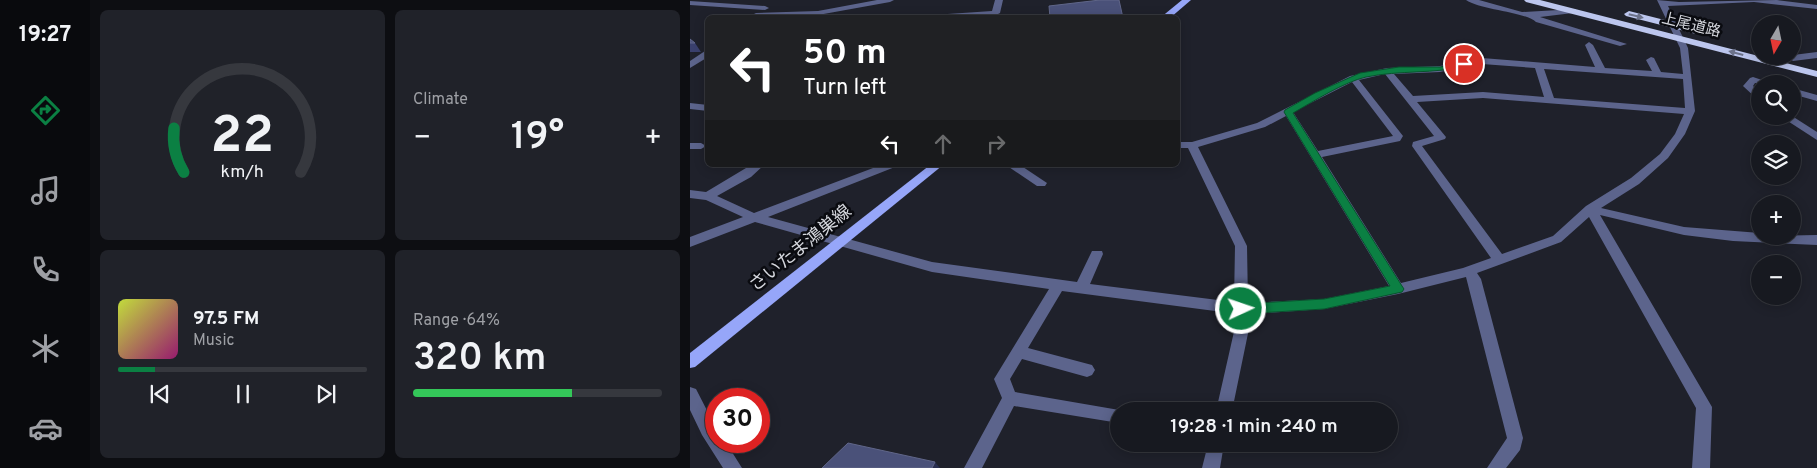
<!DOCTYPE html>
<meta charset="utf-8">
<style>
:root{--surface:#171920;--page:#202229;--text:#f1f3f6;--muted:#9ea0a5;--line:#36383e;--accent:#0b8043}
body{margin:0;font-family:Overpass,"Noto Sans JP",sans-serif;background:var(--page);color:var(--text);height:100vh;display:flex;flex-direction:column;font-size:19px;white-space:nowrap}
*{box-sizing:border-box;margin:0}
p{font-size:16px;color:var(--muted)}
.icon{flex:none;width:28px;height:28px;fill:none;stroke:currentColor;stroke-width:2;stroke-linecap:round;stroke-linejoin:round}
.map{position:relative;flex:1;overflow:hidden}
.panel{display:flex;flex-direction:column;gap:10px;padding:10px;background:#0d0e12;width:600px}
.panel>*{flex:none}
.hud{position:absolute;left:15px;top:15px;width:475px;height:152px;border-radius:8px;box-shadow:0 2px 12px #0003,0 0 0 1px var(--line);background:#202124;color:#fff;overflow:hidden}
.needle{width:32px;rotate:189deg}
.fabs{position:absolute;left:1061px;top:15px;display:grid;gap:10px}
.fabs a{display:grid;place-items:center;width:50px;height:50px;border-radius:50%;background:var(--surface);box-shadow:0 2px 12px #0003,0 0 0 1px var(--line);font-size:25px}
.speed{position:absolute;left:15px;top:388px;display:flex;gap:10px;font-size:25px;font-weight:700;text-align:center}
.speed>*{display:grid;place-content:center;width:65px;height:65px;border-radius:50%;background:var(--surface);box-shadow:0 2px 12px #0003,0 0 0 1px var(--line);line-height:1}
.speed .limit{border:8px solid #d22;background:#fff;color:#111}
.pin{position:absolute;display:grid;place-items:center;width:42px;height:42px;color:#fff;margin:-21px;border:2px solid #fff;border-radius:50%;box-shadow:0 1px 5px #0007}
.me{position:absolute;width:55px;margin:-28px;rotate:87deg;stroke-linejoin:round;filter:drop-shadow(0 0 4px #0008)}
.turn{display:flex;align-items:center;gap:18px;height:105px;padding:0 15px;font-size:22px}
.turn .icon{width:65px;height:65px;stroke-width:2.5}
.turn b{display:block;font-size:35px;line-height:42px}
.lanes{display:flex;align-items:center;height:48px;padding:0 15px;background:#0003;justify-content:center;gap:25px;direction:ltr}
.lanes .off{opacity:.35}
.big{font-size:38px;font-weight:600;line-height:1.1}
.panel .tile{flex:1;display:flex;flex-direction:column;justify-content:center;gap:8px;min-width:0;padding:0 18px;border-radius:8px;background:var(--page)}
.panel .dial{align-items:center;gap:0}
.dial svg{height:130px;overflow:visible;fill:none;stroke:var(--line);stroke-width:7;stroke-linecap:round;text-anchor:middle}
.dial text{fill:var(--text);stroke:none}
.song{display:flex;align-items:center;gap:15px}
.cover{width:60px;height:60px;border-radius:8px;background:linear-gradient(135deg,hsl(70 70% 55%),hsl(320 70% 35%))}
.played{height:5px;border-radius:2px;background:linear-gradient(90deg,var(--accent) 15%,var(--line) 15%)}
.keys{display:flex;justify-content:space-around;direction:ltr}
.heat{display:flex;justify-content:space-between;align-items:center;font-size:28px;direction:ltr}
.charge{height:8px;border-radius:4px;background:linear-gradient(90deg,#34c759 64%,var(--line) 0)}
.panel .tiles{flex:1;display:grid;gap:10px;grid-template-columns:repeat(2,1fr)}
.trip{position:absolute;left:420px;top:402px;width:288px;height:50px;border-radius:25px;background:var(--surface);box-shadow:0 2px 12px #0003,0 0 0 1px var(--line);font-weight:600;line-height:50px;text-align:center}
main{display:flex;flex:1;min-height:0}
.dock{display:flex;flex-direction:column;width:90px;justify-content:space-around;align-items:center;background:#090a0d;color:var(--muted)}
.dock .icon{width:35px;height:35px}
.dock .current{color:var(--accent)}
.dock b{font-size:22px;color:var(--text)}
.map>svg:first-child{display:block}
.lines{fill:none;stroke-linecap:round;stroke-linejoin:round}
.minor{fill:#5c648c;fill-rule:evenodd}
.major{fill:#96a6f9;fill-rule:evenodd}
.highway{fill:#bcc6ee;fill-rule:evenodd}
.wall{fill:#3a406d}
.shaded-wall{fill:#282d4e}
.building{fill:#4a5179;stroke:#606689}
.oneway{fill:#6c728a}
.route{fill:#0b8043;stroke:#07532c}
.labels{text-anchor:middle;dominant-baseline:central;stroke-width:5;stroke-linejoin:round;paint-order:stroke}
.far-street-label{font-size:15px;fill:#d5d7dd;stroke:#0a0b10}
.street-label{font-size:18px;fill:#d5d7dd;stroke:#0a0b10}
</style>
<main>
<nav class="dock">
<b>19:27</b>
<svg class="icon current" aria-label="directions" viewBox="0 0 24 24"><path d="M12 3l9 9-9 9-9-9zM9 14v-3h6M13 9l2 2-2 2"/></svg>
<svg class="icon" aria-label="music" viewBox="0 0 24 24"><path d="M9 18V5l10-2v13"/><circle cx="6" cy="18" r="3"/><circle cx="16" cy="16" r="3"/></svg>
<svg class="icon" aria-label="phone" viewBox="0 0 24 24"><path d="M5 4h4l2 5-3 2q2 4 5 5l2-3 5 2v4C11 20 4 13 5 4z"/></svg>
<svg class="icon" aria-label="climate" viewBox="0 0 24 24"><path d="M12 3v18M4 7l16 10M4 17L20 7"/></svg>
<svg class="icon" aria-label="car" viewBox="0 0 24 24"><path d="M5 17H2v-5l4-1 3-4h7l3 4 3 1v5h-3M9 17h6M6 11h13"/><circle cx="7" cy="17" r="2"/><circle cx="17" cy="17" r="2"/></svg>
</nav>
<section class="panel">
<div class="tiles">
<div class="tile dial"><svg viewBox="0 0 100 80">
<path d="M14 69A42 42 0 1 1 86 69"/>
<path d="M14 69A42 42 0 0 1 8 42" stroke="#0b8043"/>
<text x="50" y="56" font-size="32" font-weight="700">22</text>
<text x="50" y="72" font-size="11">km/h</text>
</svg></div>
<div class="tile"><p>Climate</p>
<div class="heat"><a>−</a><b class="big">19°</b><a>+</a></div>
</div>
<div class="tile">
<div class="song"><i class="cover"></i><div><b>97.5 FM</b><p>Music</p></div></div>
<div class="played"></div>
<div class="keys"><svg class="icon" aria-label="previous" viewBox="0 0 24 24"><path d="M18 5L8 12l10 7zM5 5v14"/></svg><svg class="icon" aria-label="pause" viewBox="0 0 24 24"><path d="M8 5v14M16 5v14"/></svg><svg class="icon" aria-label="next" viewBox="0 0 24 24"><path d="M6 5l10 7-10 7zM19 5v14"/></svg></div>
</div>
<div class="tile"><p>Range · 64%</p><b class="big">320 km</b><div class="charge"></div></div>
</div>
</section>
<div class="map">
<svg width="1127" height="468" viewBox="0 0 1127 468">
<rect width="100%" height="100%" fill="#1f212b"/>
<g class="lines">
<g class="minor">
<polygon points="187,0 204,0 200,2 128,15 66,17 62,15 66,13 128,11"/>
<polygon points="305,0 313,0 310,13 306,15 224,18 228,16 302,11"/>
<path d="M 776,0 L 789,0 L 832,12 L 886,9 L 886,13 L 883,13 L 850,17 L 937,44 L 930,46 L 846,22 C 836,12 791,10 776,0 Z"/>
<path d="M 967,0 L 989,2 L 1087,0 L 1127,5 L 1127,9 L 1064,2 L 978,6 L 998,48 L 1005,111 L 995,134 L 978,158 L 949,184 L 911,208 L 994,227 L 1070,233 L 1070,236 L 1127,235 L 1127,245 L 1043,241 L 994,235 L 910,215 L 1022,407 L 1020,468 L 1002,468 L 1006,408 L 899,217 L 871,242 L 787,273 L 791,279 L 833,438 L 830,450 L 816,468 L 797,468 L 817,438 L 776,277 L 708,294 L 634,309 L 562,314 L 542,411 L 526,411 L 548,314 L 372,291 L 338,348 L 402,365 L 405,370 L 402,375 L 397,377 L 332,359 L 320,379 L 325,392 L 435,411 L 429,411 L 429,423 L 324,406 L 292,468 L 274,468 L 312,398 L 304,379 L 359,289 L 242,272 L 65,222 L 0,247 L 0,237 L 53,217 L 16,200 L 0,198 L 0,190 L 16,192 L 61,165 L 74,165 L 61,177 L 27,196 L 64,213 L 191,165 L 207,165 L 205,167 L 78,217 L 242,262 L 387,282 L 402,251 L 412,251 L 413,254 L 400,284 L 544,302 L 545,246 L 498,148 L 488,148 L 488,142 L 502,142 L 567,123 L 660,76 L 697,68 L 750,66 L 792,58 L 905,67 L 895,45 L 899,42 L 903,45 L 915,68 L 962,71 L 956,60 L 961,57 L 964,58 L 971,72 L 993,74 L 990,48 ZM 792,64 L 845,68 L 854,97 L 793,92 L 723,96 L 704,74 L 750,72 ZM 854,69 L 993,79 L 995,108 L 864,98 ZM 695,74 L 744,136 L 723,142 L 722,146 L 801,258 L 773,268 L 711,283 L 632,157 L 710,141 L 713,136 L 669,80 ZM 662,82 L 703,136 L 628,151 L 603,112 ZM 793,98 L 994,114 L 985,134 L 970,154 L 941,178 L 896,206 L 863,236 L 812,254 L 732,146 L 755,139 L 756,137 L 727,102 ZM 596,116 L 699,286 L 634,299 L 558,303 L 557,246 L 508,147 L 575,127 Z"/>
<polygon points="0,1 75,6 79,8 75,10 0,5"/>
<polygon points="18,49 18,57 0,68 0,61"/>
<polygon points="1127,52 1127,58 1103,61 1099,58 1103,55"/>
<polygon points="1063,77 1084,84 1065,83 1063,86 1070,92 1070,100 1067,99 1053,86 1060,78"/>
<polygon points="1102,88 1127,95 1127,101 1102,94"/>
<polygon points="0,103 18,105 18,111 0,109"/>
<polygon points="1090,116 1102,116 1127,132 1127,140"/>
<polygon points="0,143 11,143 16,146 11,149 0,149"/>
<polygon points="316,165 330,165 357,183 355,186 347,186"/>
<polygon points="0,387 6,389 26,428 26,441 35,441 52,468 33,468 12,435 0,410"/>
<polygon points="518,444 534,444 530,468 512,468"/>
</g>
<g class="major">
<polygon points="492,0 501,0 480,18 470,18"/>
<polygon points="240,165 253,165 5,367 0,368 0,353"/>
</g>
<g class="highway">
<polygon points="834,0 850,0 1127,71 1127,77 836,2"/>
<polygon points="939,11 1010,29 1011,31 1006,34 936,16 934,14"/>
</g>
</g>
<polygon class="wall" points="0,39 5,43 11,52 0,52"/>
<polygon class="shaded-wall" points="245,462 250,468 242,468"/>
<g class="building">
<polygon points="410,0 429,0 433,18 360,18 359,6"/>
<polygon points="0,39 5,43 0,43"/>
<polygon points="158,443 245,462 242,468 132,468"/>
</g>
<defs><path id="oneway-solid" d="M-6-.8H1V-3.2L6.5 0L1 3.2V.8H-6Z" transform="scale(1.25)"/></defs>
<g class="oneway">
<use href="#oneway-solid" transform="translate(946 16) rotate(14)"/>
<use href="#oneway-solid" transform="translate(1046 53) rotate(-165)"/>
</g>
<path class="route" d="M 774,62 L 777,63 L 777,66 C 744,74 710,70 676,77 C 654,82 624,101 603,113 L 712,286 L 714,289 L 712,292 L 634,309 L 551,314 L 547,312 L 545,309 L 547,305 L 551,304 L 634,299 L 700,286 L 594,112 L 595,110 L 625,93 L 670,73 L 709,67 L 750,67 Z"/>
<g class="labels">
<g class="far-street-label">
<text transform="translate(1001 26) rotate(14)">上尾道路</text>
</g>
<g class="street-label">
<text transform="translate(111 249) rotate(-39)">さいたま鴻巣線</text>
</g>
</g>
</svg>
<div class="fabs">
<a><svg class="needle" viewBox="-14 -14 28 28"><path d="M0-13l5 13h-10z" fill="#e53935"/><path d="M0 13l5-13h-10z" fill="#9ea0a5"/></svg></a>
<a><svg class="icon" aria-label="search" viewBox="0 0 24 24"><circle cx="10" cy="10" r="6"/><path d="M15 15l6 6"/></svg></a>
<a><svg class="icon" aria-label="layers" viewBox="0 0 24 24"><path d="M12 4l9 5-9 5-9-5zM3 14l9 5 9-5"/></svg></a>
<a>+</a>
<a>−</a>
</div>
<div class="speed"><div class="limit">30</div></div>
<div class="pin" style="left:774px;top:64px;background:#d93025"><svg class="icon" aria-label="arrive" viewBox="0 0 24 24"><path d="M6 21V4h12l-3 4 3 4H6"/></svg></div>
<svg class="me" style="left:551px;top:309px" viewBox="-20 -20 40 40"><circle r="17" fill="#0b8043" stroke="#fff" stroke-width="3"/><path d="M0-11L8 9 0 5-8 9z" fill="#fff"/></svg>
<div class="trip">19:28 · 1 min · 240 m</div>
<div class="hud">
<div class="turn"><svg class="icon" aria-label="left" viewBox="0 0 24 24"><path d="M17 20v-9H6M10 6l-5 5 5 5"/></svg><div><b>50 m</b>Turn left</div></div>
<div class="lanes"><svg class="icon" aria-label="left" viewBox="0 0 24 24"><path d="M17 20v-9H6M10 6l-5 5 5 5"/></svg><svg class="icon off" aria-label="ahead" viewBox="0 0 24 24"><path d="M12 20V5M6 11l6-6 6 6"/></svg><svg class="icon off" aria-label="right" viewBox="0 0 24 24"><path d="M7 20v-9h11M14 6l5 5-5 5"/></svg></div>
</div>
</div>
</main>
